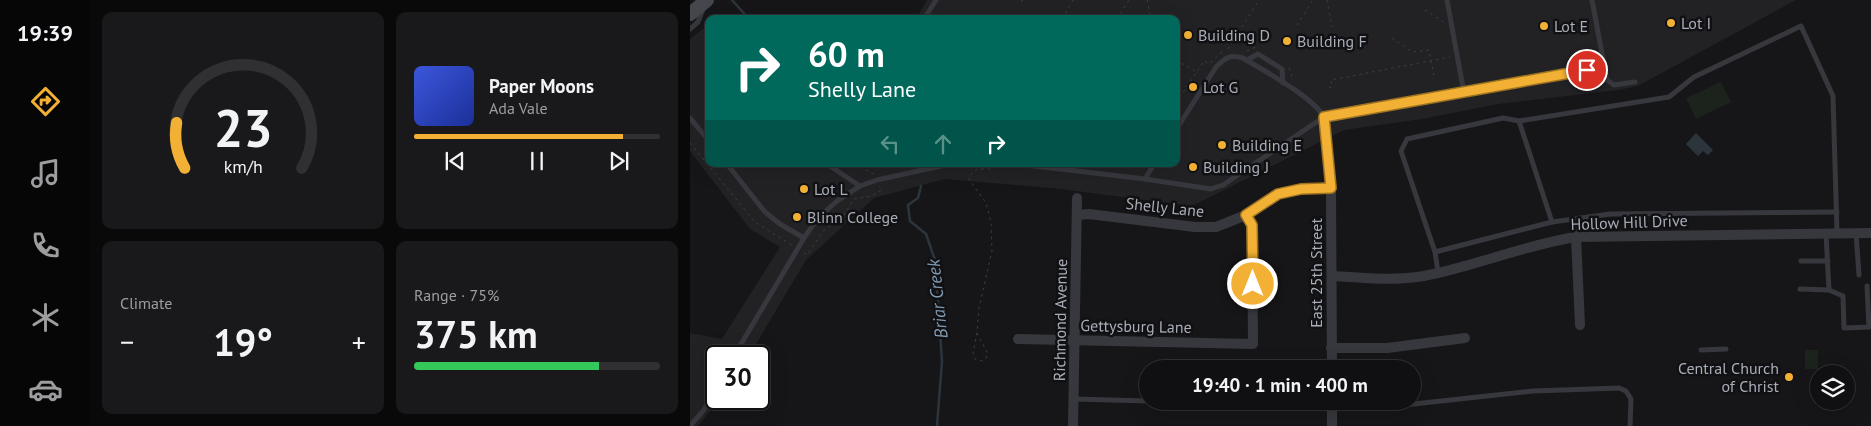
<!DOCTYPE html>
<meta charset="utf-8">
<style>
:root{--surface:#101012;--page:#19191b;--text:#f1f3f6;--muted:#9c9d9f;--line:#303032;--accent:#f2b134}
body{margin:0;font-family:"PT Sans",sans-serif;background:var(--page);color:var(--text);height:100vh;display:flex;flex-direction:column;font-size:19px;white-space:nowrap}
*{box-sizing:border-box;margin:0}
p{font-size:16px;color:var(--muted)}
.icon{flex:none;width:28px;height:28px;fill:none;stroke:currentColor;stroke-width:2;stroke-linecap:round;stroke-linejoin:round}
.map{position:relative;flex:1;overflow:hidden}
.drawer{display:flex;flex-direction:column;gap:12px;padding:12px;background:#09090a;width:600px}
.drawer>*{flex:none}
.guide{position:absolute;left:15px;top:15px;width:475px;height:152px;border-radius:10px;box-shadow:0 5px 20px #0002,0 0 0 1px var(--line);background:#00695c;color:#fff;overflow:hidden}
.tools{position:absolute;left:1120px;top:365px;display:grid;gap:10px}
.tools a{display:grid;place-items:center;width:45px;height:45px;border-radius:50%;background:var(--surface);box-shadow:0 5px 20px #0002,0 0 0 1px var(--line);font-size:25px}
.speed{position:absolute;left:15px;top:345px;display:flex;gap:10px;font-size:25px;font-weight:700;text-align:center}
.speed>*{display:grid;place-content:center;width:65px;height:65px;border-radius:50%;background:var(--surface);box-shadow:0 5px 20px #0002,0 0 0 1px var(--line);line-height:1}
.speed .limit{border:2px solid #111;border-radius:8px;background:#fff;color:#111}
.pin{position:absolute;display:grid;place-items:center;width:42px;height:42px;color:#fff;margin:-21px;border:2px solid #fff;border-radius:50%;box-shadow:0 1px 5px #0007}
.me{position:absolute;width:55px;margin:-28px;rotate:0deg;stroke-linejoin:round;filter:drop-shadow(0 0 4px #0008)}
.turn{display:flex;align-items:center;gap:18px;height:105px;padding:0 20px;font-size:22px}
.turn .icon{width:65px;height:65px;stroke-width:2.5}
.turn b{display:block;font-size:35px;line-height:42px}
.lanes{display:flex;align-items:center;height:48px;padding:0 20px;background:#0003;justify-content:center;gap:25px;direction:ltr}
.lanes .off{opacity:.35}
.big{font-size:38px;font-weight:600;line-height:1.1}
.drawer .card{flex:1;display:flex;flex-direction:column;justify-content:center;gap:8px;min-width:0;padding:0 18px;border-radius:10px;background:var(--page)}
.drawer .dial{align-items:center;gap:0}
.dial svg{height:130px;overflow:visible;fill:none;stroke:var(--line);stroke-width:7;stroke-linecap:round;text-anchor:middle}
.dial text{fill:var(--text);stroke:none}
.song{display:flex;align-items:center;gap:15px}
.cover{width:60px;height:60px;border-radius:8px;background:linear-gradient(135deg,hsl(230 70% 55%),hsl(230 70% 35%))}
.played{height:5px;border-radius:2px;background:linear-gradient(90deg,var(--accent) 85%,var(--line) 85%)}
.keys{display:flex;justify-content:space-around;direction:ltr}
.heat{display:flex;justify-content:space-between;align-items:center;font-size:28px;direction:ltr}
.charge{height:8px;border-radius:4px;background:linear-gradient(90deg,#34c759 75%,var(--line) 0)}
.drawer .tiles{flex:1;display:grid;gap:12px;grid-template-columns:repeat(2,1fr)}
.trip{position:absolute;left:449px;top:360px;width:282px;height:50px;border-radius:25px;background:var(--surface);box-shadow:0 5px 20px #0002,0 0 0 1px var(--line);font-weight:600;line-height:50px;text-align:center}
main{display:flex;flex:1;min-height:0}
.tab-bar{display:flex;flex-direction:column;width:90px;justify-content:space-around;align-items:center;background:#060607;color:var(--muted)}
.tab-bar .icon{width:35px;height:35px}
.tab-bar .selected{color:var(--accent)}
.tab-bar b{font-size:22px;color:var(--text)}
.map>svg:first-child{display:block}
.built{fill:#222225}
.green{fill:#1c231d}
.water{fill:#2c353c}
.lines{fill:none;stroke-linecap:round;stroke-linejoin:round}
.stream{stroke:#2c353c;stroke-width:2.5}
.path{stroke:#3d3f44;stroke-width:1;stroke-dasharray:2.5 4;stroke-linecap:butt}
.service{stroke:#37383d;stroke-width:5}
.minor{stroke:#37383d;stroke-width:10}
.secondary{stroke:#45474d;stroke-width:14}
.route-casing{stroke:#9d7322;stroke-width:12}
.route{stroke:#f2b134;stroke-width:9}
.poi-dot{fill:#f2b134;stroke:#111113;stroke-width:2}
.labels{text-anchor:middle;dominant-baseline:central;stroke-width:5;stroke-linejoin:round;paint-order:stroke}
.poi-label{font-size:16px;fill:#a8adb8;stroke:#111113;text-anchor:start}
.street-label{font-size:16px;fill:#a8adb8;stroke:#111113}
.water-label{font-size:18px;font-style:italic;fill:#7f9bb3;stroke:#111113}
</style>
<main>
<nav class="tab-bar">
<b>19:39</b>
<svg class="icon selected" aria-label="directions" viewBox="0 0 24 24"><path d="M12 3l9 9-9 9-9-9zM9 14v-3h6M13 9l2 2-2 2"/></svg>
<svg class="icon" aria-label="music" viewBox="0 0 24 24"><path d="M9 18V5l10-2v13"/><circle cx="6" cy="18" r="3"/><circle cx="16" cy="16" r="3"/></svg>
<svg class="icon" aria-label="phone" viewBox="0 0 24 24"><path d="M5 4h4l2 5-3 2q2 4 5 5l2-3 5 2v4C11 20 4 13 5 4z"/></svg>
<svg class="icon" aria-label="climate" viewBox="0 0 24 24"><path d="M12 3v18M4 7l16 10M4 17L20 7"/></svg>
<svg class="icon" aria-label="car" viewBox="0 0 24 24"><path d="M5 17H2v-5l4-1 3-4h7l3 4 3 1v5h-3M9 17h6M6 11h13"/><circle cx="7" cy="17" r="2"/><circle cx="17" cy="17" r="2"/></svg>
</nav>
<section class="drawer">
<div class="tiles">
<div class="card dial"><svg viewBox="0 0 100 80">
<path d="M14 69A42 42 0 1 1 86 69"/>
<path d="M14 69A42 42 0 0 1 9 41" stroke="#f2b134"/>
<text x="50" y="56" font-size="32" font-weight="700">23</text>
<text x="50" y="72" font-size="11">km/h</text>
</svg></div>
<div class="card">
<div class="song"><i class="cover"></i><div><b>Paper Moons</b><p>Ada Vale</p></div></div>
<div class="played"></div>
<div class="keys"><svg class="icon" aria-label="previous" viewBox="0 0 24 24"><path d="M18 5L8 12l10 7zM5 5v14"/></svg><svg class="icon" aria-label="pause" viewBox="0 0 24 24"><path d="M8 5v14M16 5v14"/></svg><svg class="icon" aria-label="next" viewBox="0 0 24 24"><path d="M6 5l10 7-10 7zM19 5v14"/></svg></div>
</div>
<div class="card"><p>Climate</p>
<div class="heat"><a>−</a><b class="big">19°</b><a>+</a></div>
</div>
<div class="card"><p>Range · 75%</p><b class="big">375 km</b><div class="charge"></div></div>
</div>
</section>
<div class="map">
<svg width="1181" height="426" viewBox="0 0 1181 426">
<rect width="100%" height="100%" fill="#161618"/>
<polygon class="built" points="237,0 1106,0 948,86 929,90 808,104 732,119 654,130 502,206 371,189 255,179 184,198 116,260 59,356 26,356 26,399 30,399 8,426 0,426 0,333 32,339 90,247 60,229 0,151 0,39 19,24 19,164 179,164 182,165 189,164 486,164 486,19 226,19"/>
<g class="green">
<polygon points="1031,82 1041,102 1006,119 996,98"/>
<rect x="1115" y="350" width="13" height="19"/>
</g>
<polygon class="water" points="1006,133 1023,150 1018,155 1013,151 1008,156 996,144"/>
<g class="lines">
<g class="stream">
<polyline points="42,0 59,19"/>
<polyline points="231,186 228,198 218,205 220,221 236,234 245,260 252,361 247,426"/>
</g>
<g class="path">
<polyline points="331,0 334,2 336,0"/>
<polyline points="457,0 461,19"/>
<polyline points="637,0 642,27"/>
<polyline points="735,10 755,23"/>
<polyline points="372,19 383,0"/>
<polyline points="427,19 439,0"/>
<polyline points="607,25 623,0"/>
<polyline points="702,38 722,52 739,50 744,76"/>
<polyline points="538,49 569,0"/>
<polyline points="557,51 566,47"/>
<polyline points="486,60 505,71"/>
<polyline points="599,68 603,80"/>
<polyline points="639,88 642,87 641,80 760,57"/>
<polyline points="486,103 514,61 519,64 532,52"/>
<polyline points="0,143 65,222 103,246"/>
<polyline points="164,164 184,174"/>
<polyline points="114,253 117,255 134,230 154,215 164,199 182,196 191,190 189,186"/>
<polyline points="287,333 298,354 296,358 292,361 285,359 283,353 287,333 289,308 302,251 301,222 296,203 278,178 287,169 300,169 301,166"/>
</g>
<g class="service">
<polyline points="757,0 774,93"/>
<polyline points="902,0 917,80 924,85 945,82"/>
<polyline points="234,19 246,0"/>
<polyline points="0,29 8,22 13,9"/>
<polyline points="557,60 568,54 592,69 593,83"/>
<polyline points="0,118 19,141"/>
<polyline points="829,121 862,222"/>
<path d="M 486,130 L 526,67 C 535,58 540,54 553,58 C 574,71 622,96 634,117"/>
<polyline points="37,164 75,212 90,224 114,238"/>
<polyline points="137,164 170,186"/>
<polyline points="327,164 455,179 521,189 533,185 634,117 915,66"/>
<polyline points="455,179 464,164"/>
<polyline points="1166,233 1169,275"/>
<polyline points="1136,234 1139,290 1153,296 1154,328 1179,327 1177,286"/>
<polyline points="886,237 887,219"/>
<polyline points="745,252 862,222 920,214 1147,212"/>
<polyline points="1111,261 1138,261"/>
<polyline points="748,272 745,252 711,151 717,139 813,118 829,121 979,97 1004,77 1111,26 1143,96 1147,233"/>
<polyline points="1110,289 1139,290"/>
<polyline points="1011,350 1036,349"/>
<polyline points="44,356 114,238 128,218 147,201 170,186 187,180 260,164"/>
<polyline points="384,399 458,401"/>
<polyline points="468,401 687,408 843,391 929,388 936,391 941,399 940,426"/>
<polyline points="0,426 13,411 26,390"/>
</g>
<g class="minor">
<polyline points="634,117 641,188 642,369"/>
<polyline points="388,215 399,214 505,227 526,227 556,215 589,194 611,189 641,188"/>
<polyline points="886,237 890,325"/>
<path d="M 642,276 C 672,278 704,281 734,276 C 786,266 834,245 886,237 L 1181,233"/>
<polyline points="328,339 563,344 562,225 556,215"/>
<polyline points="641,348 697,348 775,338"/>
<polyline points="642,401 642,426"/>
<polyline points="383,426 387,198"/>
</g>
<polyline class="secondary" points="0,14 17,0"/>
</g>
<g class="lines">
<defs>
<polyline id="route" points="563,284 562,225 556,215 588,194 611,189 641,188 634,117 897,70"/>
</defs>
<use href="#route" class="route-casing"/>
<use href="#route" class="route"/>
</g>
<g class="poi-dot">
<circle cx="981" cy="23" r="5"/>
<circle cx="854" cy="26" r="5"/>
<circle cx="498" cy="35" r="5"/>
<circle cx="597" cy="41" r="5"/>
<circle cx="503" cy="87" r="5"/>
<circle cx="532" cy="145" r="5"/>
<circle cx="503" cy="167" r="5"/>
<circle cx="114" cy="189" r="5"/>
<circle cx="107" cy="217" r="5"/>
<circle cx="1099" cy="377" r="5"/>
</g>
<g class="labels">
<g class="poi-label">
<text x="991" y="23">Lot I</text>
<text x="864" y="26">Lot E</text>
<text x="508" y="35">Building D</text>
<text x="607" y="41">Building F</text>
<text x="513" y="87">Lot G</text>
<text x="542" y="145">Building E</text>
<text x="513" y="167">Building J</text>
<text x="124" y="189">Lot L</text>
<text x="117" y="217">Blinn College</text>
<text x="1089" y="368" text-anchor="end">Central Church<tspan x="1089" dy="18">of Christ</tspan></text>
</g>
<g class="street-label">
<text transform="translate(475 207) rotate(6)">Shelly Lane</text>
<text transform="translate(939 222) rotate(-2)">Hollow Hill Drive</text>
<text transform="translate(626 273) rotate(-90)">East 25th Street</text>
<text transform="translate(370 320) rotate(-89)">Richmond Avenue</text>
<text transform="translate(446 326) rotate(1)">Gettysburg Lane</text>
</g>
<g class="water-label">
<text transform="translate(247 299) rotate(-96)">Briar Creek</text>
</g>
</g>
</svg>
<div class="tools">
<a><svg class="icon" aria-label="layers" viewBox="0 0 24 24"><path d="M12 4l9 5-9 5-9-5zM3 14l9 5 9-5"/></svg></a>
</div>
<div class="speed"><div class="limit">30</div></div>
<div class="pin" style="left:897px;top:70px;background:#d93025"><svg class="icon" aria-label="arrive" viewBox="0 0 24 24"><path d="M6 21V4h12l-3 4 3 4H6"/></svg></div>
<svg class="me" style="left:563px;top:284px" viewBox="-20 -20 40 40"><circle r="17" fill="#f2b134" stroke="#fff" stroke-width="3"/><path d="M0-11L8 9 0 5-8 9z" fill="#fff"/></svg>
<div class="trip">19:40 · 1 min · 400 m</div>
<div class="guide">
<div class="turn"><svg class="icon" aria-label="right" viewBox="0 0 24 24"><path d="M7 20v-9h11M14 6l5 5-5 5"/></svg><div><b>60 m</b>Shelly Lane</div></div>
<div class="lanes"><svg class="icon off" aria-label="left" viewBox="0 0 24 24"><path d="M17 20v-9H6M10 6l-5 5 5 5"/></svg><svg class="icon off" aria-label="ahead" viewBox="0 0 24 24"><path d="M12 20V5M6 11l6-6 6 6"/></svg><svg class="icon" aria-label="right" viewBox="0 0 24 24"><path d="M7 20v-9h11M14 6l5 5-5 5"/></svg></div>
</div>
</div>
</main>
